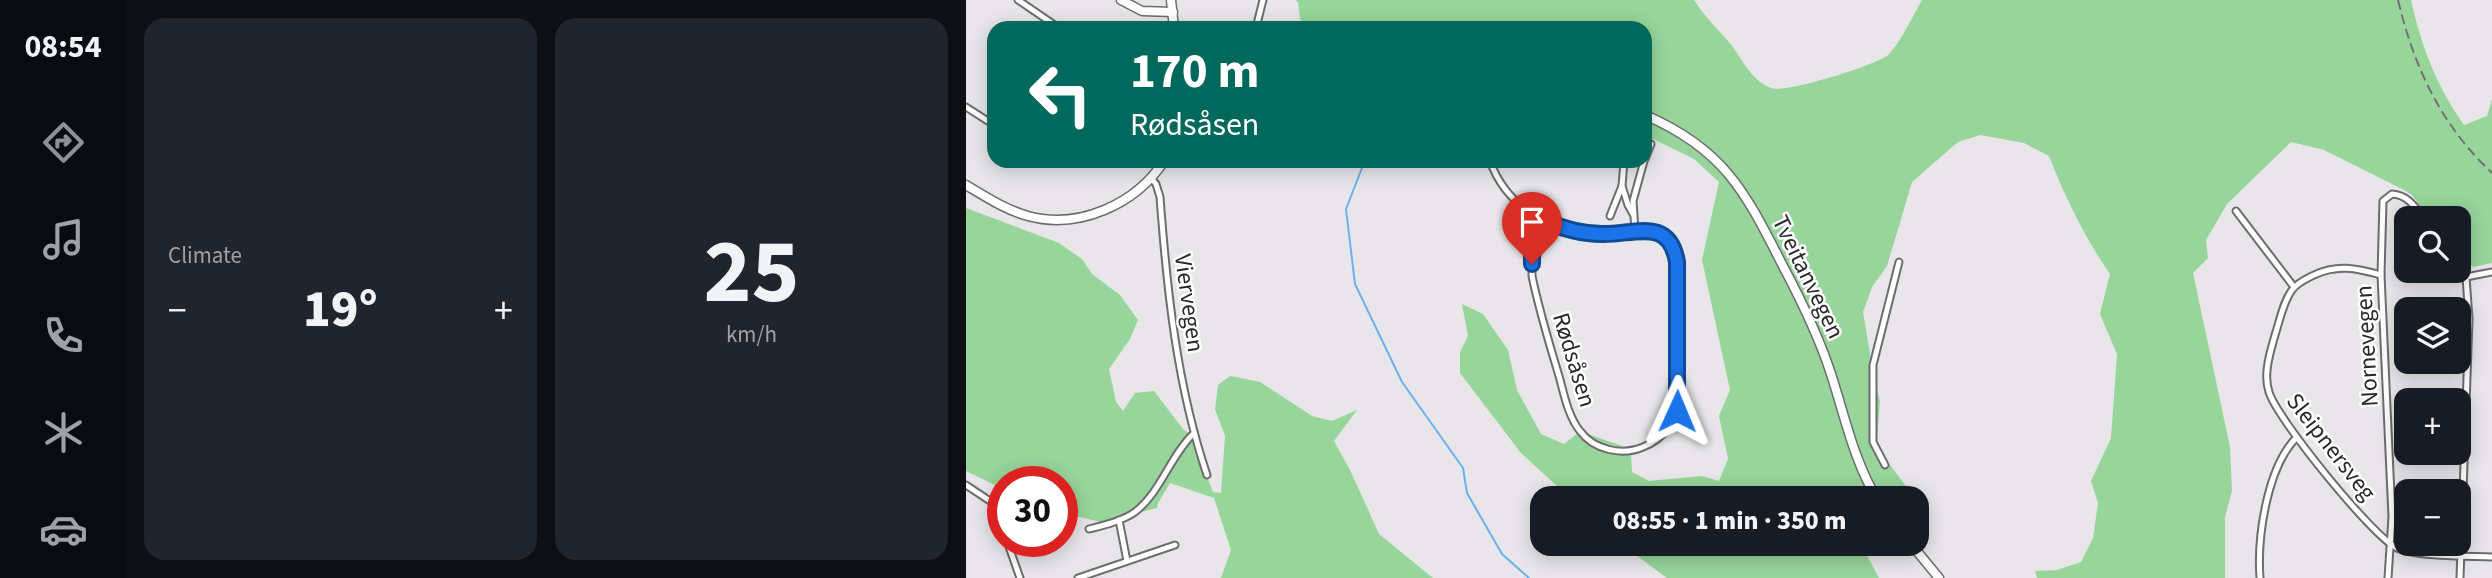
<!DOCTYPE html>
<meta charset="utf-8">
<style>
:root{--surface:#171b24;--page:#20242c;--text:#f1f3f6;--muted:#9ea1a6;--accent:#8c9099}
body{margin:0;font-family:"Source Sans 3",sans-serif;background:var(--page);color:var(--text);height:100vh;display:flex;flex-direction:column;font-size:26px;white-space:nowrap}
*{box-sizing:border-box;margin:0}
p{font-size:23px;color:var(--muted)}
.icon{flex:none;width:38px;height:38px;fill:none;stroke:currentColor;stroke-width:2;stroke-linecap:round;stroke-linejoin:round}
.map{position:relative;flex:1;overflow:hidden}
.details{display:flex;flex-direction:column;gap:18px;padding:18px;background:#0d0f14;width:840px}
.details>*{flex:none}
.banner{position:absolute;left:21px;top:21px;width:665px;height:147px;border-radius:21px;box-shadow:0 4px 18px #0003;background:#00695c;color:#fff;overflow:hidden}
.controls{position:absolute;left:1428px;top:206px;display:grid;gap:14px}
.controls a{display:grid;place-items:center;width:77px;height:77px;border-radius:14px;background:var(--surface);box-shadow:0 4px 18px #0003;font-size:35px}
.speed{position:absolute;left:21px;top:466px;display:flex;gap:14px;font-size:35px;font-weight:700;text-align:center}
.speed>*{display:grid;place-content:center;width:91px;height:91px;border-radius:50%;background:var(--surface);box-shadow:0 4px 18px #0003;line-height:1}
.speed .limit{border:10px solid #d22;background:#fff;color:#111}
.pin{position:absolute;display:grid;place-items:center;width:60px;height:60px;color:#fff;margin:-72px -30px;border-radius:50% 50% 50% 0;rotate:-45deg;box-shadow:0 0 7px #0007}
.pin .icon{rotate:45deg}
.me{position:absolute;width:77px;margin:-38px;rotate:1deg;stroke-linejoin:round;filter:drop-shadow(0 0 5px #0008)}
.turn{display:flex;align-items:center;gap:24px;height:147px;padding:0 28px;font-size:32px}
.turn .icon{width:91px;height:91px;stroke-width:2.5}
.turn b{display:block;font-size:49px;line-height:60px}
.big{font-size:52px;font-weight:800;line-height:1.1}
.details .widget{flex:1;display:flex;flex-direction:column;justify-content:center;gap:10px;min-width:0;padding:0 24px;border-radius:21px;background:var(--page)}
.details .dial{align-items:center;gap:0}
.dial b{font-size:91px;line-height:1}
.heat{display:flex;justify-content:space-between;align-items:center;font-size:38px;direction:ltr}
.details .tiles{flex:1;display:grid;gap:18px;grid-template-columns:repeat(2,1fr)}
.trip{position:absolute;left:564px;top:486px;width:399px;height:70px;border-radius:21px;background:var(--surface);box-shadow:0 4px 18px #0003;font-weight:800;line-height:70px;text-align:center}
main{display:flex;flex:1;min-height:0}
.dock{display:flex;flex-direction:column;width:126px;justify-content:space-around;align-items:center;background:#090b0e;color:var(--muted)}
.dock .icon{width:49px;height:49px}
.dock .on{color:var(--accent)}
.dock b{font-size:32px;color:var(--text)}
.map>svg:first-child{display:block}
.green{fill:#97d59a}
.lines{fill:none;stroke-linecap:round;stroke-linejoin:round}
.stream{stroke:#6db0f2;stroke-width:2}
.street-casing{stroke:#6e6c6f;stroke-width:9}
.secondary-casing{stroke:#6e6c6f;stroke-width:11}
.street{stroke:#fff;stroke-width:5}
.secondary{stroke:#fff;stroke-width:8}
.rail{stroke:#727073;stroke-width:2;stroke-dasharray:10 5;stroke-linecap:butt}
.route-casing{stroke:#114b97;stroke-width:18}
.route{stroke:#1a73e8;stroke-width:12}
.labels{text-anchor:middle;dominant-baseline:central;stroke-width:5;stroke-linejoin:round;paint-order:stroke}
.street-label{font-size:24px;fill:#282729;stroke:#fff}
</style>
<main>
<nav class="dock">
<b>08:54</b>
<svg class="icon on" aria-label="directions" viewBox="0 0 24 24"><path d="M12 3l9 9-9 9-9-9zM9 14v-3h6M13 9l2 2-2 2"/></svg>
<svg class="icon" aria-label="music" viewBox="0 0 24 24"><path d="M9 18V5l10-2v13"/><circle cx="6" cy="18" r="3"/><circle cx="16" cy="16" r="3"/></svg>
<svg class="icon" aria-label="phone" viewBox="0 0 24 24"><path d="M5 4h4l2 5-3 2q2 4 5 5l2-3 5 2v4C11 20 4 13 5 4z"/></svg>
<svg class="icon" aria-label="climate" viewBox="0 0 24 24"><path d="M12 3v18M4 7l16 10M4 17L20 7"/></svg>
<svg class="icon" aria-label="car" viewBox="0 0 24 24"><path d="M5 17H2v-5l4-1 3-4h7l3 4 3 1v5h-3M9 17h6M6 11h13"/><circle cx="7" cy="17" r="2"/><circle cx="17" cy="17" r="2"/></svg>
</nav>
<section class="details">
<div class="tiles">
<div class="widget"><p>Climate</p>
<div class="heat"><a>−</a><b class="big">19°</b><a>+</a></div>
</div>
<div class="widget dial"><b>25</b><p>km/h</p></div>
</div>
</section>
<div class="map">
<svg width="1526" height="578" viewBox="0 0 1526 578">
<rect width="100%" height="100%" fill="#e8e6e9"/>
<g class="green">
<path d="M 329,0 L 728,0 C 738,16 750,27 762,41 C 776,57 783,79 805,88 C 819,94 910,65 922,55 C 933,45 948,14 956,0 L 1445,0 C 1455,46 1471,87 1498,125 L 1521,116 L 1526,99 L 1526,263 L 1507,267 L 1493,254 L 1493,219 L 1464,219 L 1446,195 L 1438,190 L 1358,150 L 1325,142 L 1261,204 L 1240,240 L 1242,258 L 1227,273 L 1264,447 L 1266,491 L 1259,517 L 1259,578 L 1071,578 L 1069,571 L 1091,570 L 1115,562 L 1127,538 L 1132,503 L 1125,481 L 1145,438 L 1151,354 L 1134,314 L 1144,274 C 1119,238 1099,197 1083,156 L 1058,143 L 1014,135 L 992,142 L 946,182 L 921,266 L 906,287 L 897,312 L 908,378 L 914,401 L 911,439 L 916,454 L 942,489 L 950,494 L 940,499 L 605,499 L 555,453 L 494,373 L 494,352 L 502,336 L 496,304 L 517,314 L 542,350 L 551,390 L 575,434 L 598,444 L 612,433 L 619,433 L 656,446 L 665,454 L 666,472 L 683,481 L 736,476 L 753,481 L 762,459 L 753,416 L 764,390 L 736,260 L 753,182 L 728,159 L 679,135 L 679,28 L 482,28 L 466,21 L 445,23 L 445,28 L 344,28 L 334,19 L 332,2 Z"/>
<polygon points="0,208 93,243 116,259 126,274 154,295 172,320 164,339 143,369 150,402 157,411 169,393 188,391 217,429 224,434 247,492 255,493 259,436 249,409 252,385 264,376 294,382 346,416 366,421 391,410 368,441 385,472 413,534 467,578 255,578 265,550 248,498 204,483 192,503 191,508 135,522 96,513 96,481 37,481 37,489 0,471"/>
<polygon points="655,544 895,544 913,578 701,578"/>
</g>
<g class="lines">
<polyline class="stream" points="396,168 380,209 389,284 436,382 497,468 501,493 536,554 563,578"/>
<defs>
<g id="street">
<polyline points="52,0 93,28"/>
<polyline points="290,28 297,0"/>
<polyline points="0,107 28,125"/>
<polyline points="679,159 685,144"/>
<polyline points="103,161 108,161"/>
<path d="M 524,161 C 541,208 586,233 635,234 C 653,235 671,230 690,231 L 703,240 L 709,251 L 711,262 L 712,397 C 710,420 700,438 677,447 C 656,456 628,450 614,431 C 602,416 598,394 593,376 C 583,343 573,310 566,276 L 566,256 L 577,220"/>
<path d="M 185,178 L 190,184 L 194,197 C 201,291 211,386 241,475"/>
<polyline points="656,186 662,205 667,214"/>
<polyline points="1270,211 1328,287"/>
<polyline points="644,216 656,186 658,161"/>
<polyline points="669,231 667,201 678,161"/>
<polyline points="1493,265 1500,277 1503,319 1494,578"/>
<path d="M 1415,275 C 1390,268 1371,264 1348,275 C 1340,279 1331,283 1326,290 C 1317,302 1314,320 1309,335 C 1304,353 1297,374 1303,392 C 1311,419 1407,537 1431,548 C 1452,557 1501,556 1526,557"/>
<polyline points="1500,277 1526,272"/>
<polyline points="919,465 907,442 907,365 933,262"/>
<polyline points="0,485 27,503 37,529"/>
<polyline points="153,520 161,561"/>
<path d="M 123,529 C 139,525 156,521 169,512 C 195,492 204,456 228,433"/>
<polyline points="41,541 54,578"/>
<polyline points="112,578 209,545"/>
<path d="M 1294,578 C 1291,537 1301,468 1330,438"/>
<path d="M 1422,578 L 1426,517 L 1415,275 L 1417,201 L 1426,194 C 1442,195 1449,207 1459,219"/>
</g>
<g id="secondary">
<polyline points="155,0 176,11 207,12"/>
<polyline points="205,0 208,28"/>
<path d="M 679,115 C 760,150 780,194 818,268 C 836,302 853,337 865,374 C 879,417 888,461 911,499"/>
<path d="M 0,185 C 20,197 40,210 62,216 C 113,230 170,204 198,161"/>
<polyline points="945,544 973,578"/>
</g>
</defs>
<use href="#street" class="street-casing"/>
<use href="#secondary" class="secondary-casing"/>
<use href="#street" class="street"/>
<use href="#secondary" class="secondary"/>
<path class="rail" d="M 1432,0 C 1448,67 1475,125 1526,173"/>
</g>
<g class="lines">
<defs>
<path id="route" d="M 566,264 L 566,256 L 577,220 C 595,228 616,234 636,234 C 668,235 703,216 711,262 L 711,411"/>
</defs>
<use href="#route" class="route-casing"/>
<use href="#route" class="route"/>
</g>
<g class="labels">
<g class="street-label">
<text transform="translate(842 277) rotate(64)">Tveitanvegen</text>
<text transform="translate(223 303) rotate(82)">Viervegen</text>
<text transform="translate(1401 346) rotate(-93)">Nornevegen</text>
<text transform="translate(608 360) rotate(73)">Rødsåsen</text>
<text transform="translate(1365 447) rotate(52)">Sleipnersveg</text>
</g>
</g>
</svg>
<div class="controls">
<a><svg class="icon" aria-label="search" viewBox="0 0 24 24"><circle cx="10" cy="10" r="6"/><path d="M15 15l6 6"/></svg></a>
<a><svg class="icon" aria-label="layers" viewBox="0 0 24 24"><path d="M12 4l9 5-9 5-9-5zM3 14l9 5 9-5"/></svg></a>
<a>+</a>
<a>−</a>
</div>
<div class="speed"><div class="limit">30</div></div>
<div class="pin" style="left:566px;top:264px;background:#d93025"><svg class="icon" aria-label="arrive" viewBox="0 0 24 24"><path d="M6 21V4h12l-3 4 3 4H6"/></svg></div>
<svg class="me" style="left:711px;top:411px" viewBox="-20 -20 40 40"><path d="M0-17L14 15 0 8-14 15z" fill="#1a73e8" stroke="#fff" stroke-width="4"/></svg>
<div class="trip">08:55 · 1 min · 350 m</div>
<div class="banner">
<div class="turn"><svg class="icon" aria-label="left" viewBox="0 0 24 24"><path d="M17 20v-9H6M10 6l-5 5 5 5"/></svg><div><b>170 m</b>Rødsåsen</div></div>
</div>
</div>
</main>
